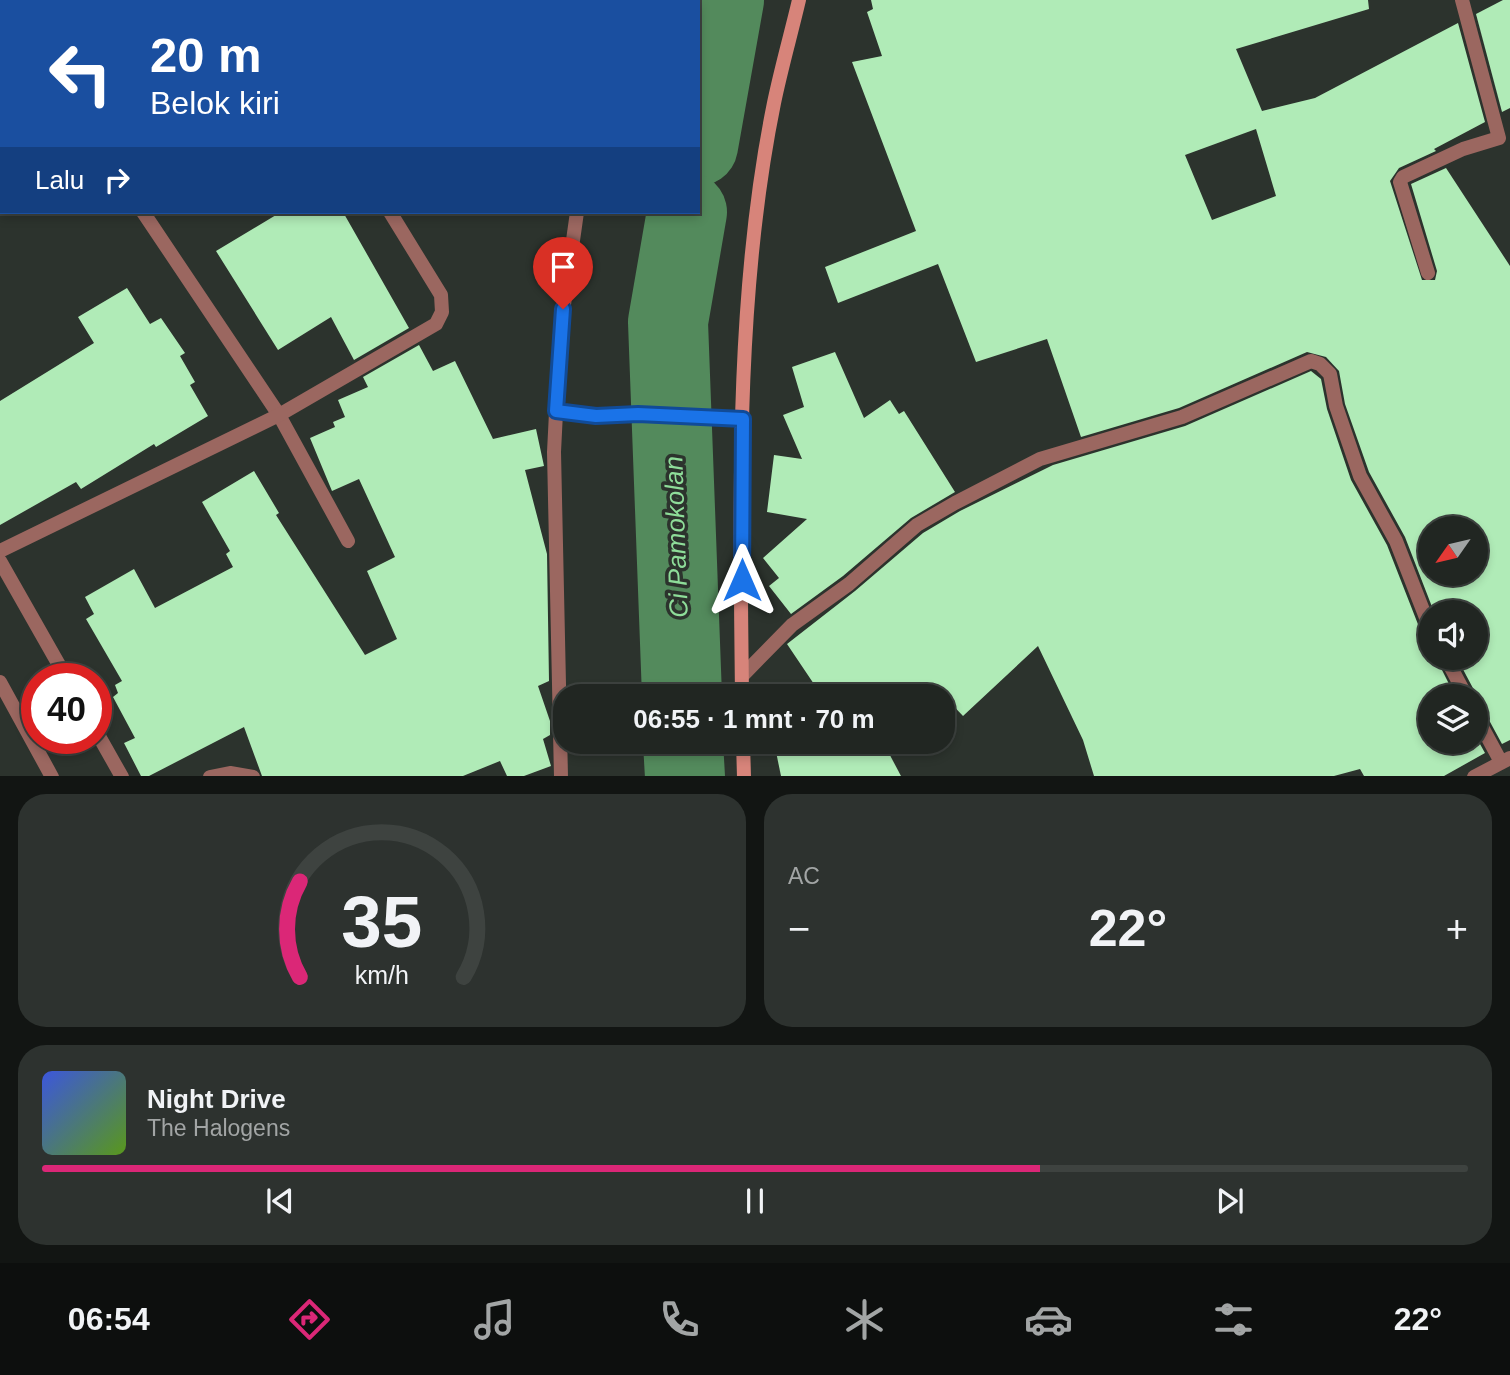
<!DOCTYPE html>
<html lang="id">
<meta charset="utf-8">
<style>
:root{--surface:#212622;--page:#2d322f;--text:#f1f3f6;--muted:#a2a5a5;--line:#3e4340;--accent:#db2777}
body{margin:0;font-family:Arial,sans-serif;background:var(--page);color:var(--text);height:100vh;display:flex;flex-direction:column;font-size:26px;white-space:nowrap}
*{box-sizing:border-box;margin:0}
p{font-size:23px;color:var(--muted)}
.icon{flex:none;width:38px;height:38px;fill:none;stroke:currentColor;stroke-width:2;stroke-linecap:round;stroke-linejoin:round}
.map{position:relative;height:776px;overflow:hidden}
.sheet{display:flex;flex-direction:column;gap:18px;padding:18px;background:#121513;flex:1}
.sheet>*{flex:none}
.banner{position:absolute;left:0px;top:0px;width:700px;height:214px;box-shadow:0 4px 10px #0003,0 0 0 2px var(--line);background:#1a4fa0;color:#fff;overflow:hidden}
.needle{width:46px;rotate:236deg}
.controls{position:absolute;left:1418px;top:516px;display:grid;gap:14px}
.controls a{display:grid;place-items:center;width:70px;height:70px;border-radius:50%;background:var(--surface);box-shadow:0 4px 10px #0003,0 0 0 2px var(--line);font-size:35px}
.speed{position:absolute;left:21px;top:663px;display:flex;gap:14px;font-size:35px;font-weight:700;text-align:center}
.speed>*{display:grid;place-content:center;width:91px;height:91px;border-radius:50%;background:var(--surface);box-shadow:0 4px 10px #0003,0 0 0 2px var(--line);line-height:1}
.speed .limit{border:10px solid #d22;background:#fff;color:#111}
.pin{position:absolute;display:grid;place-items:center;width:60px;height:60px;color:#fff;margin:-72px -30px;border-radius:50% 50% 50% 0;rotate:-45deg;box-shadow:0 0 7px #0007}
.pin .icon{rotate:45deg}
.me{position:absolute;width:77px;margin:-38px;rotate:0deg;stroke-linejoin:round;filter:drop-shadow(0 0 5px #0008)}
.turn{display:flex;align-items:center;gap:24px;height:147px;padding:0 35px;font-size:32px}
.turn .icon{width:91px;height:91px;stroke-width:2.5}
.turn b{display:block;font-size:49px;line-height:60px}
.then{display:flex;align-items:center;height:66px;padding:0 35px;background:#0003;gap:14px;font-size:26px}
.big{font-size:52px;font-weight:600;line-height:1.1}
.sheet .card{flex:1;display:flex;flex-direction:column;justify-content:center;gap:10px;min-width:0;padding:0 24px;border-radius:28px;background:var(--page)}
.sheet .dial{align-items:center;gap:0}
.dial svg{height:182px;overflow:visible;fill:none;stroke:var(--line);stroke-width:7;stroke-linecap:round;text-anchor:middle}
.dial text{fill:var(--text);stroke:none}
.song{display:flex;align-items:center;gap:21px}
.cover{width:84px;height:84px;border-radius:10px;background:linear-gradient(135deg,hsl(230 70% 55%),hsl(90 70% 35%))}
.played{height:7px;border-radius:4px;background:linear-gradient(90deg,var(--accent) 70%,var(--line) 70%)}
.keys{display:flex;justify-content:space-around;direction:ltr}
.heat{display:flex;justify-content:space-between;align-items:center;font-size:38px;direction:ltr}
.sheet .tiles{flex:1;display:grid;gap:18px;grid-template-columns:1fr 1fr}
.card:last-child{grid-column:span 2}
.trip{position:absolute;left:553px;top:684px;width:402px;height:70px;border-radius:28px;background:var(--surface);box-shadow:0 4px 10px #0003,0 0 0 2px var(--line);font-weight:600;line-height:70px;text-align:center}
.tab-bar{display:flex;height:112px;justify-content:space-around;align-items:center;background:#0d0f0e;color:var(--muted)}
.tab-bar .icon{width:49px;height:49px}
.tab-bar .selected{color:var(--accent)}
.tab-bar b{font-size:32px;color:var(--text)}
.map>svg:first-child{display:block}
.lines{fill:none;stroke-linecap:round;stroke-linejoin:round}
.river{stroke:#538a5c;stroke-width:80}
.building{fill:#b0ebb7;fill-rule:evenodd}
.lane{stroke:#9b6760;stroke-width:14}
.street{stroke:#9b6760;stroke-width:14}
.secondary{stroke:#d7847a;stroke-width:14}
.route-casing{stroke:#114b97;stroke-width:18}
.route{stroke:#1a73e8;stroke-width:12}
.labels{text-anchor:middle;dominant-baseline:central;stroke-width:7;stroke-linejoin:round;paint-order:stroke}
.water-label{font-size:26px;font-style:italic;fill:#8edd99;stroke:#2c332d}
</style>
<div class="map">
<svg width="1510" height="777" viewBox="0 0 1510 777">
<rect width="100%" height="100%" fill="#2c332d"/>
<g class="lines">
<g class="river">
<polyline points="698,146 724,0"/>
<polyline points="682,696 668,322 687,212"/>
<polyline points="683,742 685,777"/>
</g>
</g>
<g class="building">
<path d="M 871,0 L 1368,0 L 1369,9 L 1236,49 L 1262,111 L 1315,98 L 1458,23 L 1485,122 L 1434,149 L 1436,151 L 1399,168 L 1390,181 L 1422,280 L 1435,280 L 1437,271 L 1411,184 L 1446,168 L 1510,266 L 1510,740 L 1502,744 L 1483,709 L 1475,704 L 1475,692 L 1457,658 L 1475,658 L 1475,612 L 1434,612 L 1405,537 L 1369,472 L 1345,404 L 1339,371 L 1326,357 L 1307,352 L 1179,408 L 1081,437 L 1047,339 L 976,362 L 938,264 L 838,303 L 825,267 L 916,231 L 852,62 L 882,56 L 867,12 L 873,9 ZM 1256,129 L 1276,196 L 1212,220 L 1185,155 ZM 1430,528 L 1475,528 L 1475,574 L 1430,574 Z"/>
<polygon points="1503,0 1510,0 1510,108 1502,112 1476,14"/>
<polygon points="281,212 343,212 409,328 354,360 331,317 278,350 216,251"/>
<polygon points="127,288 150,324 161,318 185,353 180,356 195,382 190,385 208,416 156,447 154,444 81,489 76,482 0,525 0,401 94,343 78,317"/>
<polygon points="419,345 433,371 455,361 493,439 536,429 544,466 525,470 547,554 549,681 538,686 550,721 550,735 543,739 551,766 524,776 507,776 500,761 463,776 262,776 244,727 149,776 141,776 124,743 135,738 113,697 118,693 115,685 122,681 86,619 94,614 85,597 134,569 155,608 233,567 226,554 230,551 202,502 254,471 279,513 276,515 365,655 397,639 367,571 395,557 359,479 332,491 310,438 335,427 333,422 345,417 338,400 368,387 363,377"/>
<polygon points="835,352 864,418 890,400 899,414 904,411 955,492 911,518 843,576 791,614 769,586 779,578 763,558 807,519 767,512 774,455 802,459 783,415 804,407 792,367"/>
<polygon points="1311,371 1321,379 1327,409 1351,480 1387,545 1421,632 1430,637 1430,658 1436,658 1455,696 1430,696 1430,742 1475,742 1475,735 1485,753 1444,776 1364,776 1360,769 1334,776 1094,776 1083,740 1038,646 963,716 944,696 822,696 787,644 855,591 923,533 960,511 1053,465 1185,426"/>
<polygon points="774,742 883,742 901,776 781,776"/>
</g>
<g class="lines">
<polyline class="lane" points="180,0 181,2"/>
<g class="street">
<polyline points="614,2 614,0"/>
<polyline points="143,212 279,415 348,541"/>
<polyline points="1428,273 1400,182 1403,177 1463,149 1499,138 1462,0"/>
<polyline points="556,411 596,416 638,414 743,419"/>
<polyline points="0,551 279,415 436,324 442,312 441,295 390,212"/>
<polyline points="0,561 67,679"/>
<polyline points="1446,658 1466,696"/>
<polyline points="742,676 792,625 849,584 917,525 955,503 1040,459 1182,417 1311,361 1320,364 1330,374 1336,406 1360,476 1396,541 1430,628"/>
<polyline points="0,682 52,777"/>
<polyline points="1475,714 1501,762"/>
<polyline points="96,731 122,777"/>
<polyline points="210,777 230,773 253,777"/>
<polyline points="561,777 554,452 560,333 577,212"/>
<polyline points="1474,777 1510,758"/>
</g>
<g class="secondary">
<path d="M 742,696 C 740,502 735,294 774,103 C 781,69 791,34 799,0"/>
<polyline points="743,742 744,777"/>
</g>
</g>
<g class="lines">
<defs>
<polyline id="route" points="563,309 556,411 596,416 638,414 743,419 742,580"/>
</defs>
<use href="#route" class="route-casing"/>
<use href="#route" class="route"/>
</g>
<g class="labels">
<g class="water-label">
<text transform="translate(676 537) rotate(-92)">Ci Pamokolan</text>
</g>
</g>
</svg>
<div class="controls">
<a><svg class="needle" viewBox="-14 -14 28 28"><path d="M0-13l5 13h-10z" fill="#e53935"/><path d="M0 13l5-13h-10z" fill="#a2a5a5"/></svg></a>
<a><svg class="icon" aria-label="sound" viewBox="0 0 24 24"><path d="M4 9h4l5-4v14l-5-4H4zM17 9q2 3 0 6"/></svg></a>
<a><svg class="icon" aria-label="layers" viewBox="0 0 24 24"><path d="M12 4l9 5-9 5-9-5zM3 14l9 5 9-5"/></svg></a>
</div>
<div class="speed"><div class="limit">40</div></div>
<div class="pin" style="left:563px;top:309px;background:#d93025"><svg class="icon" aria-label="arrive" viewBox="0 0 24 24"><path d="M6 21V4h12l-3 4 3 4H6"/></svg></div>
<svg class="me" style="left:742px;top:580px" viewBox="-20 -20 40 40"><path d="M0-17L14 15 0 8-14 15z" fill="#1a73e8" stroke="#fff" stroke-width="4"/></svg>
<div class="trip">06:55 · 1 mnt · 70 m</div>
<div class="banner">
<div class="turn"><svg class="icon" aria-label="left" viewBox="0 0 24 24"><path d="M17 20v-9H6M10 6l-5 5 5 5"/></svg><div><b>20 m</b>Belok kiri</div></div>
<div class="then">Lalu<svg class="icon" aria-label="right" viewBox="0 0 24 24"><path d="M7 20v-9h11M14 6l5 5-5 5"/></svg></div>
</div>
</div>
<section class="sheet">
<div class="tiles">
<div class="card dial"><svg viewBox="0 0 100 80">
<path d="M14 69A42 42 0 1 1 86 69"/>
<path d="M14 69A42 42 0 0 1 14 27" stroke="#db2777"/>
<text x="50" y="56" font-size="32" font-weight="700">35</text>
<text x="50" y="72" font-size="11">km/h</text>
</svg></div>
<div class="card"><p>AC</p>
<div class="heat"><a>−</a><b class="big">22°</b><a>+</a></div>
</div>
<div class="card">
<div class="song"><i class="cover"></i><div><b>Night Drive</b><p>The Halogens</p></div></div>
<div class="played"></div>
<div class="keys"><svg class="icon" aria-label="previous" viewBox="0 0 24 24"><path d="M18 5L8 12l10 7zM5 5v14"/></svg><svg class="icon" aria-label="pause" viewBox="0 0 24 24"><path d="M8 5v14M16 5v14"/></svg><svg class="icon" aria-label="next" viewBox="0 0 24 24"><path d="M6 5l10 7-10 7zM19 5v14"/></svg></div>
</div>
</div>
</section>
<nav class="tab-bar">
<b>06:54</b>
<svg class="icon selected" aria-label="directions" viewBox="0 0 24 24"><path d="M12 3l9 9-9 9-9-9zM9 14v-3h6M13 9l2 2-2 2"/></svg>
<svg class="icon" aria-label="music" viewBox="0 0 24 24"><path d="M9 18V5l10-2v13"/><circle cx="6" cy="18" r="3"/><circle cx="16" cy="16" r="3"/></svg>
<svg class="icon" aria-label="phone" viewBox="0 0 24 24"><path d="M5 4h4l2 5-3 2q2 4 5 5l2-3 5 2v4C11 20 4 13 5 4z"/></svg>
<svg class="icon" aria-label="climate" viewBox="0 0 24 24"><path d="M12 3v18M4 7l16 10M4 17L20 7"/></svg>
<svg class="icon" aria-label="car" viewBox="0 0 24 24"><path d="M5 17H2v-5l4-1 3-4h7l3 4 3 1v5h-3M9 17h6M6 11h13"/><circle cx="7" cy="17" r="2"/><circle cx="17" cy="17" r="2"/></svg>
<svg class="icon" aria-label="filters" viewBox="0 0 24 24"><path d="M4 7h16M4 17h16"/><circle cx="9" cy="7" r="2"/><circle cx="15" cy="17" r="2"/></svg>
<b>22°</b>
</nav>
